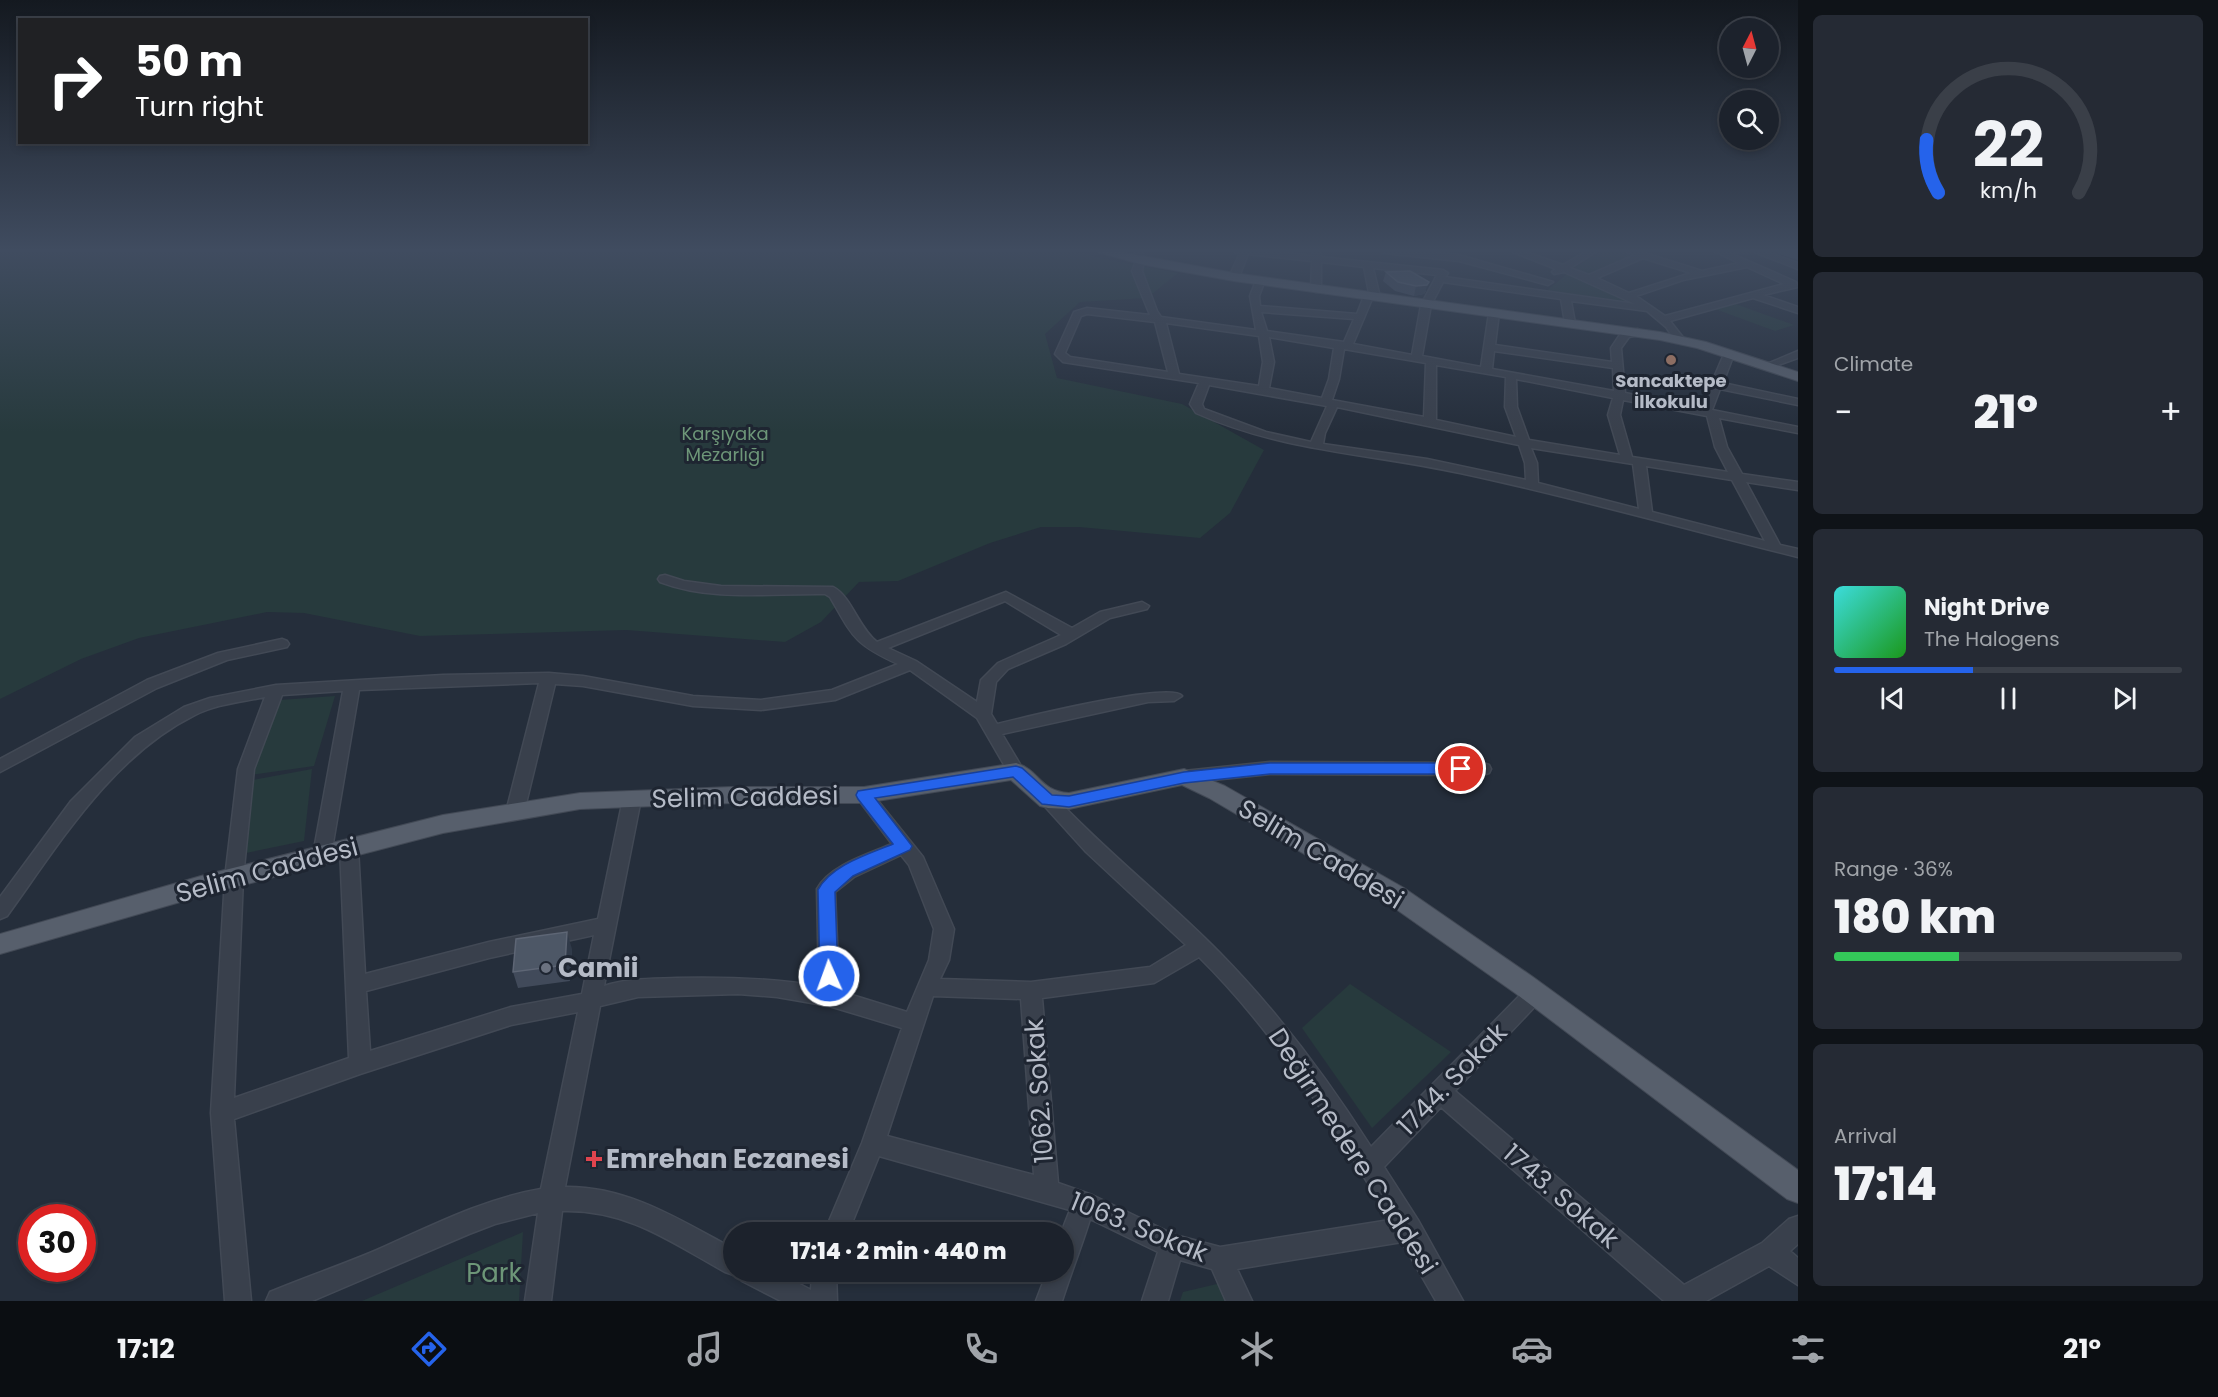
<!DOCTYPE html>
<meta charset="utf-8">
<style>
:root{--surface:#1c222c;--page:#252a34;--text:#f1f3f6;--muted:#a0a4a9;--line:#3a3f48;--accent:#2563eb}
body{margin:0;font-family:Poppins,sans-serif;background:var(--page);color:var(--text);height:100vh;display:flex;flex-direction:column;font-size:22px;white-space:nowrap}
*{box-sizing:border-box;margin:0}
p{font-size:20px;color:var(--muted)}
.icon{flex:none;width:33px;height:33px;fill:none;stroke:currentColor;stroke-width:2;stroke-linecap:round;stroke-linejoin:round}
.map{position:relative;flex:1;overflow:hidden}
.side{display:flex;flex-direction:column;gap:15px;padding:15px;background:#0f1318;width:420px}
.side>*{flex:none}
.banner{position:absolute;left:18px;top:18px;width:570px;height:126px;border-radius:0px;box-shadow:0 3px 9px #0003,0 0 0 2px var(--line);background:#202124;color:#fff;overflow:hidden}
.needle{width:39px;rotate:6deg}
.tools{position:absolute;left:1719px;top:18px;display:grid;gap:12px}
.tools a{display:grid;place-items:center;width:60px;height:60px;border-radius:50%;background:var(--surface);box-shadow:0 3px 9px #0003,0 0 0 2px var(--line);font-size:30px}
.speed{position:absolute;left:18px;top:1204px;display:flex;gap:12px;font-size:30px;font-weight:700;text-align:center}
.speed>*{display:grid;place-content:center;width:78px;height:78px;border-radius:50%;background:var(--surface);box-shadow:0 3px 9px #0003,0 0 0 2px var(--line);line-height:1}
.speed .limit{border:9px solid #d22;background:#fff;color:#111}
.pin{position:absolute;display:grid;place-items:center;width:51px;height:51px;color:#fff;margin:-26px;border:3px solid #fff;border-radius:50%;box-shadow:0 2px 6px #0007}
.me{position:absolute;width:66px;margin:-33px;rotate:358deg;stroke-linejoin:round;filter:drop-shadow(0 0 4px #0008)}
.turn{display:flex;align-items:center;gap:21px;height:126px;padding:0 18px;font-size:27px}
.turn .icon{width:78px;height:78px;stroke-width:2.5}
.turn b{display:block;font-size:42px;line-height:51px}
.big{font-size:45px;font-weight:800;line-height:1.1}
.side .card{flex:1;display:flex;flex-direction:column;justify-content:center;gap:9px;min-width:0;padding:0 21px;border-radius:9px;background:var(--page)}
.side .dial{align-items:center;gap:0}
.dial svg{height:156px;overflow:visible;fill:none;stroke:var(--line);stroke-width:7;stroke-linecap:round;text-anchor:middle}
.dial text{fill:var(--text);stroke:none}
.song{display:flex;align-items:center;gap:18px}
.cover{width:72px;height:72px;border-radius:9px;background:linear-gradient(135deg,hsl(180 70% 55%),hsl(120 70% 35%))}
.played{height:6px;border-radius:3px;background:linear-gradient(90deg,var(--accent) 40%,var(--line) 40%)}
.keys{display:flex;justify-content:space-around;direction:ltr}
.heat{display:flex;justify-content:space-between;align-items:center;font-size:33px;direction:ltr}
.charge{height:9px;border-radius:4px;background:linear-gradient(90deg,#34c759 36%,var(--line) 0)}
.trip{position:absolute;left:723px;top:1222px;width:351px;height:60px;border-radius:30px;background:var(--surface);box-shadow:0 3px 9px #0003,0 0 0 2px var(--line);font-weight:800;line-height:60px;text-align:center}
.dock{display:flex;height:96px;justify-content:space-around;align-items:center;background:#0b0e12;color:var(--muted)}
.dock .icon{width:42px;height:42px}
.dock .on{color:var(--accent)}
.dock b{font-size:27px;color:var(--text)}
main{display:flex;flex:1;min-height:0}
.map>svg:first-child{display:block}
.green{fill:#273a3d}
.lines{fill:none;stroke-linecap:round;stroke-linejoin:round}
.minor-casing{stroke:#424955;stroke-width:3}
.major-casing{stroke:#424955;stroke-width:2}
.minor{fill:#39404c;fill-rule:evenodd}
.major{fill:#575f6c;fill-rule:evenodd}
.wall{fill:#414a5a}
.shaded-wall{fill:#303a49}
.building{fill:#4d5766;stroke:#5e6675;stroke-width:1.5}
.route{fill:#2563eb;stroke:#184099;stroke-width:1.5}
.education-dot{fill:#8d6e63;stroke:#1e2531;stroke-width:2}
.worship-dot{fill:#6b7280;stroke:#1e2531;stroke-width:2}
.health-dot{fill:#e0444e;stroke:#1e2531;stroke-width:2}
.labels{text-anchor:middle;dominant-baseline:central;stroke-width:6;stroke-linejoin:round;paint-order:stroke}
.far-poi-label{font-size:18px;font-weight:bold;fill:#b5bbc7;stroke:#1e2531}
.far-park-label{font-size:18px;fill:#6d9678;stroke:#1e2531}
.near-street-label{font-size:26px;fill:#b5bbc7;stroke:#1e2531}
.near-poi-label{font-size:26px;font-weight:bold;fill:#b5bbc7;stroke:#1e2531;text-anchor:start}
.near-park-label{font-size:26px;fill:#6d9678;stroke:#1e2531}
</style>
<main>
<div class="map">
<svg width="1798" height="1301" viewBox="0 0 1798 1301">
<rect width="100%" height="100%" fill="#252e3b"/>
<g class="green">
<polygon points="0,250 1071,250 1104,259 1178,273 1147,298 1080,302 1045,334 1057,378 1182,404 1264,450 1230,513 1200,538 1079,527 1041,527 990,543 898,581 859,582 821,622 785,642 626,630 420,636 304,613 267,612 139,638 81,659 0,699"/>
<polygon points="1605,250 1620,250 1638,255 1587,274 1573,268"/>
<polygon points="1567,274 1631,302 1627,305 1544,293"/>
<polygon points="1733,303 1794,325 1775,331 1715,309"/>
<polygon points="335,696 314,766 251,775 280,700"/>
<polygon points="312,769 304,841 241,854 253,780"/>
<polygon points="1350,984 1451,1052 1372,1128 1302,1028"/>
<polygon points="523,1232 519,1301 362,1301"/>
<polygon points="1221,1283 1228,1301 1180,1301 1183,1292"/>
</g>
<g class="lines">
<defs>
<g id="minor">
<path d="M 1134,250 L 1142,250 L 1144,261 L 1142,271 L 1157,311 L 1161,317 L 1256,330 L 1250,296 L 1257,278 L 1265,280 L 1259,296 L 1260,306 L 1357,314 L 1364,296 L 1369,293 L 1364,267 L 1321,262 L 1321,289 L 1316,292 L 1311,289 L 1312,261 L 1248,254 L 1239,277 L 1234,280 L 1229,277 L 1240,253 L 1229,250 L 1258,250 L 1312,256 L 1313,250 L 1321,250 L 1321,257 L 1443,270 L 1448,273 L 1445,277 L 1635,304 L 1564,272 L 1554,274 L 1552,272 L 1556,269 L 1508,250 L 1520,250 L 1563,265 L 1589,250 L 1599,250 L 1570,268 L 1589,275 L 1635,255 L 1623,250 L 1635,250 L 1702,271 L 1739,263 L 1712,250 L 1723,250 L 1796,282 L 1798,287 L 1763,295 L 1798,307 L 1798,313 L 1753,298 L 1670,321 L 1685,340 L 1680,343 L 1676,342 L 1666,327 L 1647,311 L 1571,301 L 1575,323 L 1570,326 L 1565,323 L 1561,299 L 1443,282 L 1431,305 L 1422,356 L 1481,367 L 1489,313 L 1494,310 L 1499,313 L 1495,345 L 1612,362 L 1611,348 L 1621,333 L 1638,329 L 1643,332 L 1642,334 L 1629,337 L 1621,348 L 1625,393 L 1701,408 L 1724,354 L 1733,352 L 1734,354 L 1723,383 L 1798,399 L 1798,405 L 1720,389 L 1712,410 L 1798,427 L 1798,433 L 1719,418 L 1727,447 L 1742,474 L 1798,482 L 1798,490 L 1746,482 L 1780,545 L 1798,549 L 1798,557 C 1685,529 1573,497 1460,473 C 1368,453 1284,452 1196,413 L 1190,404 L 1199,383 L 1063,362 L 1055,354 L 1074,312 L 1087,308 L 1150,315 L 1132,271 L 1136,261 ZM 1643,258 L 1691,273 L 1629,293 L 1597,278 ZM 1747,267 L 1784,284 L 1665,316 L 1636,296 L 1683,280 ZM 1373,268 L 1437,275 L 1421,305 L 1412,355 L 1353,344 L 1372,299 L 1380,297 ZM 1261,312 L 1354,319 L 1344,342 L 1267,331 ZM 1087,314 L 1155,322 L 1168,372 L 1070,357 L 1065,353 L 1081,316 ZM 1166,323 L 1259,336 L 1263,362 L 1259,386 L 1179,374 ZM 1269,337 L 1334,348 L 1329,379 L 1322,398 L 1269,388 L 1274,362 ZM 1344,349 L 1426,363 L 1424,417 L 1332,400 L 1339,379 ZM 1494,351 L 1613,368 L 1614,391 L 1492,369 ZM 1436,365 L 1506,377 L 1505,407 L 1516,437 L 1436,420 ZM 1516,379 L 1613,398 L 1608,415 L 1620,455 L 1529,440 L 1517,407 ZM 1209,385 L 1327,406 L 1311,442 L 1266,432 L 1204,409 L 1202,404 ZM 1623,400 L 1707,416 L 1715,447 L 1728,472 L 1632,457 L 1620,415 ZM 1337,407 L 1519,445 L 1525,463 L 1526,480 L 1427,459 L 1323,444 L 1325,433 ZM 1531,448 L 1633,464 L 1639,509 L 1538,483 L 1537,463 ZM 1646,466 L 1732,480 L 1765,541 L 1652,512 Z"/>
<polygon points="1380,250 1407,250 1459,255 1553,282 1548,285 1459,261 1384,253"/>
<polygon points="1749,250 1761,250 1798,263 1798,269"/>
<polygon points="1798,351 1798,358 1767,369 1762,366"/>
<path d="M 665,575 L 684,581 L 721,586 L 833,587 C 852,597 858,627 877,642 L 1006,592 L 1072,628 L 1100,612 L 1142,602 L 1149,606 L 1147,609 L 1110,618 L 1066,644 L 1008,669 L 996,682 L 991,714 L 997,724 C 1022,718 1171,681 1182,696 L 1174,701 L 1148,702 L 1002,734 L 1024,771 L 1022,775 L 1010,775 L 977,718 L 910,670 L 835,700 L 761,710 L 693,706 L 583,686 L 555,684 L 524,812 L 521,817 L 515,818 L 509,817 L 506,812 L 539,683 L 359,690 L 331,855 L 328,860 L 322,862 L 316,860 L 313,855 L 343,691 L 282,695 L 254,769 L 243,878 L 234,1098 L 349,1058 L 340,848 L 343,843 L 349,841 L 355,843 L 358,848 L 365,974 L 489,942 L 598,919 L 623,799 L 626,795 L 638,795 L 641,799 L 604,986 C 627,978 652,979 677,978 C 725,977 771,978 819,986 L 817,889 C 830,865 869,854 892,844 L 855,795 L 858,791 L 870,791 L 923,857 L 954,929 L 949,960 L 940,979 L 1031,982 L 1150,967 L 1186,945 L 1086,852 L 1039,800 L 1042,796 L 1054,796 C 1106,852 1166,898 1220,953 C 1278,1012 1327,1078 1371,1147 L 1528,987 L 1535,984 L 1542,987 L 1545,993 L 1542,999 L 1455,1091 L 1684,1285 L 1762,1243 L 1789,1219 L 1798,1216 L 1798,1244 L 1790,1251 L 1798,1258 L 1798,1285 L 1769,1266 L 1706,1301 L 1664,1301 L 1441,1107 L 1384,1167 L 1418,1220 L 1463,1301 L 1436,1301 L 1402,1242 L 1237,1269 L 1252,1301 L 1226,1301 L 1212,1269 L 1180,1260 L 1168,1301 L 1142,1301 L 1158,1252 L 1090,1219 C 1081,1248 1071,1273 1062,1301 L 1036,1301 L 1047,1272 L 1064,1272 L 1064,1233 L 1061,1233 L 1070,1210 L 879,1156 L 848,1233 L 824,1233 L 862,1143 L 902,1028 L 829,1006 L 777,997 L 738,994 L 638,997 L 600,1006 L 565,1187 C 628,1186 680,1220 734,1249 L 734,1272 L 777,1272 L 811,1290 L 812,1272 L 836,1272 L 837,1301 L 781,1301 L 742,1281 L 739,1273 L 734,1275 L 725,1272 C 671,1242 627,1209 562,1211 L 551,1301 L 525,1301 L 538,1213 L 495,1224 L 469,1234 L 312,1301 L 266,1301 L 270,1292 C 306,1277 342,1265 377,1250 C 431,1226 483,1199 541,1189 L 578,1012 L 511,1025 L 360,1074 L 234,1119 L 251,1301 L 225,1301 L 211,1113 L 225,878 L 238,769 L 265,697 C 242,702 216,704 195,715 C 111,757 60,843 7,916 L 0,919 L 0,897 L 71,801 L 135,737 L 184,707 L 210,698 L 276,685 L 443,675 L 549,673 L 583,676 L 693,696 L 761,700 L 832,690 L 898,664 C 854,644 853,637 830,597 L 825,594 C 770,593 713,602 660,582 L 658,579 L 660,576 ZM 1005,601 L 1061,635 L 998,663 L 981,680 L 977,702 L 916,661 L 888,648 ZM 901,855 L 909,865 L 934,929 L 929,960 L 907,1012 L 839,991 L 835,892 L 854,877 ZM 594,935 L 582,994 L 511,1007 L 370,1051 L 366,991 L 489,958 ZM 1199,957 C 1276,1033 1335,1128 1390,1220 L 1220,1247 L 1175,1235 L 1092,1195 L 1058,1183 L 1042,998 L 1154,983 ZM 933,996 L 1021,999 L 1034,1175 L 887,1136 Z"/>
<polygon points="282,639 287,641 289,644 287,647 227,660 157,688 0,772 0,759 147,680 218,653"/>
<polygon points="1270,762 1483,763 1489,765 1491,769 1489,773 1483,775 1270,774 1184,783 1178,781 1176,777 1178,773 1184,771"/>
</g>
<g id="major">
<polygon points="1091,250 1110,250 1234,273 1660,332 1706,342 1798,372 1798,381 1697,348 1660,340 1234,281 1140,264"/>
<path d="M 1016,763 C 1040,770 1039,791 1069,793 L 1184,769 L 1225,786 L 1404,888 L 1533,977 L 1798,1170 L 1798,1203 L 1787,1199 L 1515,993 L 1386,902 L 1209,798 L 1182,785 L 1069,809 L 1048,808 L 1040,806 L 1011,780 L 864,803 L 732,803 L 580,809 L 443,833 L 201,896 L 0,954 L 0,934 L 201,876 L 443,815 L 580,793 L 732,787 L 864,787 Z"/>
</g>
</defs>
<use href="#minor" class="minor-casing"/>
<use href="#major" class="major-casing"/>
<use href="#minor" class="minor"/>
<use href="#major" class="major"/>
</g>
<g class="wall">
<polygon points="1727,250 1753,250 1751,253 1739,255"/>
<polygon points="1767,250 1798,250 1798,260"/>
<polygon points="1386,272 1426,291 1424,294 1414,296 1395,291 1383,281"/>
<polygon points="572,949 570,981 518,988 513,972"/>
</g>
<g class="shaded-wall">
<polygon points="1741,250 1753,250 1751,253 1739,255"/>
<polygon points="1429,282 1424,294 1414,296 1416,286"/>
<polygon points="567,932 572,949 570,981 565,965"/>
</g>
<g class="building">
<polygon points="1410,271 1429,282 1427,285 1416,286 1398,282 1386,272"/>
<polygon points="567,932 565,965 513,972 516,939"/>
</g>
<linearGradient id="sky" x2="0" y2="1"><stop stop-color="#141920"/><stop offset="0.58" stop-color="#404c60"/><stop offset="1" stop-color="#404c60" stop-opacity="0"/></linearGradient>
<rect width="1798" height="432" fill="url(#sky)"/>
<path class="route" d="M 1270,763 L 1461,763 L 1469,769 L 1461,774 L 1270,774 L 1184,783 L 1069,807 L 1042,804 L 1013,777 L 875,798 L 912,846 L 910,850 L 853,876 L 835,892 L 838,976 L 835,981 L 829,983 L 822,981 L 820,976 L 818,890 C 831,865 869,854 893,844 L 858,799 L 856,795 L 858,791 L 1016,766 L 1022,768 L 1052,795 L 1069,796 L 1184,772 Z"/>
<circle class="education-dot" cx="1671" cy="360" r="6"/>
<circle class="worship-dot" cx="546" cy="968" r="6"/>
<path class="health-dot" d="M591 1150h6v6h6v6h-6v6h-6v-6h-6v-6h6z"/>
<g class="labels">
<g class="far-poi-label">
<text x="1671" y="380">Sancaktepe<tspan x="1671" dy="21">İlkokulu</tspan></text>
</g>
<g class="far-park-label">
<text x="725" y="433">Karşıyaka<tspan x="725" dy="21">Mezarlığı</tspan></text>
</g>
<g class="near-street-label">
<text transform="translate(745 797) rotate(-1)">Selim Caddesi</text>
<text transform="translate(1321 854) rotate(31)">Selim Caddesi</text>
<text transform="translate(267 870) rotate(-15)">Selim Caddesi</text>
<text transform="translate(1452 1079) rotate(-46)">1744. Sokak</text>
<text transform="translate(1039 1091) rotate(-94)">1062. Sokak</text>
<text transform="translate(1353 1151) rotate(57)">Değirmedere Caddesi</text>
<text transform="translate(1561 1196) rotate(41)">1743. Sokak</text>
<text transform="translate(1139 1227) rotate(22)">1063. Sokak</text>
</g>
<g class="near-poi-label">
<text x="558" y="968">Camii</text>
<text x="606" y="1159">Emrehan Eczanesi</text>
</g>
<g class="near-park-label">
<text x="494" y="1273">Park</text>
</g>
</g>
</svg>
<div class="tools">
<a><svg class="needle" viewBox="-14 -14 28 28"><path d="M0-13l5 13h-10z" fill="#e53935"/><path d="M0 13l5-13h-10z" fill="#a0a4a9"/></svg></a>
<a><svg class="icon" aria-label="search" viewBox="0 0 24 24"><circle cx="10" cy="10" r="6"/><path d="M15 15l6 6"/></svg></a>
</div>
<div class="speed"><div class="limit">30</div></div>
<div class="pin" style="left:1461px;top:769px;background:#d93025"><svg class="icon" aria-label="arrive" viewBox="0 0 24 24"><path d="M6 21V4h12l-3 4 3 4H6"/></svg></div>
<svg class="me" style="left:829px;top:976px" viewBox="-20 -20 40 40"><circle r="17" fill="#2563eb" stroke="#fff" stroke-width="3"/><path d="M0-11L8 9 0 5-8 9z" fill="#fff"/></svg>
<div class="trip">17:14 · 2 min · 440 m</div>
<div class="banner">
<div class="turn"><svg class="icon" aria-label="right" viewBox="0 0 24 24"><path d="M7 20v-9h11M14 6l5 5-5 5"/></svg><div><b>50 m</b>Turn right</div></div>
</div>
</div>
<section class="side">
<div class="card dial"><svg viewBox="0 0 100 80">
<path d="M14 69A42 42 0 1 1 86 69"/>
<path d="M14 69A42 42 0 0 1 8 42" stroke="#2563eb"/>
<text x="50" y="56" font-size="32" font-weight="700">22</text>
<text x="50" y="72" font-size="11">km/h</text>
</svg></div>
<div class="card"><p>Climate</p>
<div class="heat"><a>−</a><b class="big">21°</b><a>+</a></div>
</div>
<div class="card">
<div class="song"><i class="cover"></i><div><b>Night Drive</b><p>The Halogens</p></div></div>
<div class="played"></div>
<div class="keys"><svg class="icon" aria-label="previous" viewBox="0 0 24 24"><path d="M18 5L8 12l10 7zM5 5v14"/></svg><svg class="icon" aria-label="pause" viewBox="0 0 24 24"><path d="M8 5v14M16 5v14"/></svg><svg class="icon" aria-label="next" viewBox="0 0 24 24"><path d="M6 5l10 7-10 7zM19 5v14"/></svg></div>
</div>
<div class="card"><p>Range · 36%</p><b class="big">180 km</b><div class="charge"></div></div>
<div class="card"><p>Arrival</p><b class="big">17:14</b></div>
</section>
</main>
<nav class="dock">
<b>17:12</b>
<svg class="icon on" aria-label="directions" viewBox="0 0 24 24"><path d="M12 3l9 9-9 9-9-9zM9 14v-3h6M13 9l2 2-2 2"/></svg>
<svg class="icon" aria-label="music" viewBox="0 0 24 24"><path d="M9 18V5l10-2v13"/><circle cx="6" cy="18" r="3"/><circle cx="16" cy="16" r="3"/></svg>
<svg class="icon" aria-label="phone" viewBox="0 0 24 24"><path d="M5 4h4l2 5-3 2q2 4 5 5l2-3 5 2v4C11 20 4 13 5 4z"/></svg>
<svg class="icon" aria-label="climate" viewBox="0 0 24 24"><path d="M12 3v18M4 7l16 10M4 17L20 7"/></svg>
<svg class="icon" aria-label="car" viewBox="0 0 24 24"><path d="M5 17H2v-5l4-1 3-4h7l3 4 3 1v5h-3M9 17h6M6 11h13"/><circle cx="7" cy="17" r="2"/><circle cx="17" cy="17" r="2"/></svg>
<svg class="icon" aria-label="filters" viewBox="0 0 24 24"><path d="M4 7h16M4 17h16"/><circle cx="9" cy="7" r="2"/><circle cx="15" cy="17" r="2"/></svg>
<b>21°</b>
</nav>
